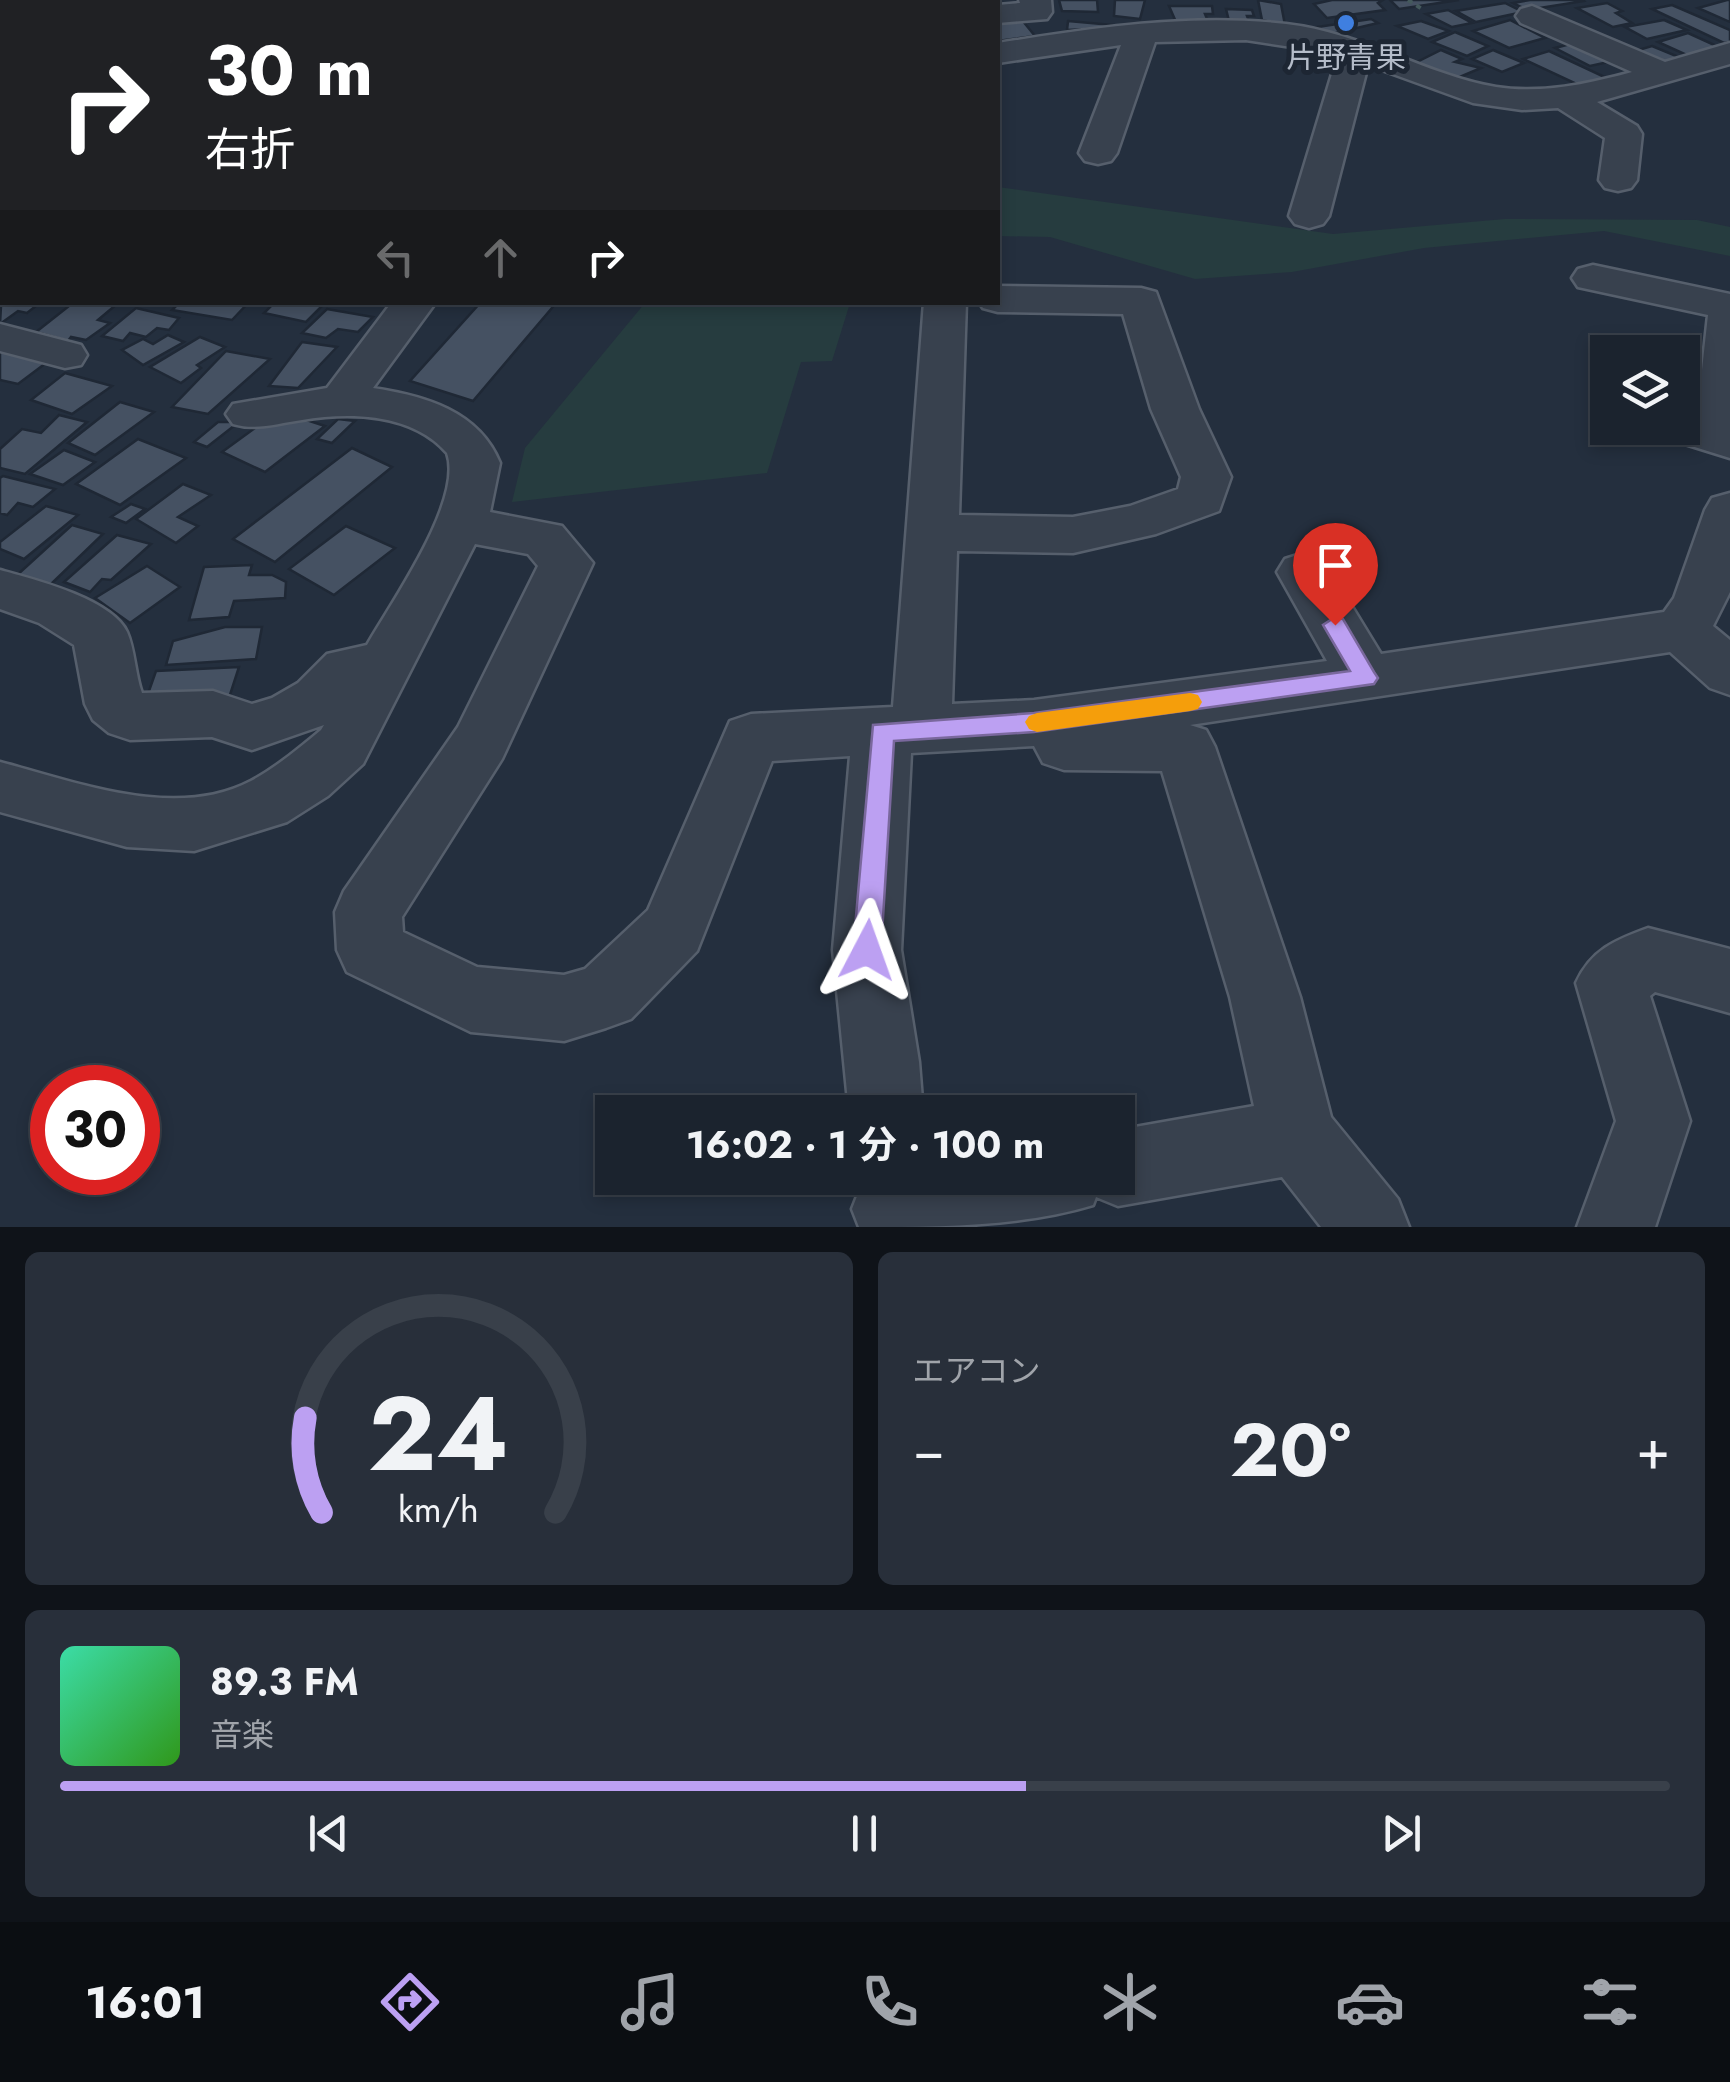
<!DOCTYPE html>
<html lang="ja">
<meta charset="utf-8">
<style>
:root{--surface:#1b232e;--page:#282f3a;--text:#f1f3f6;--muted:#a0a4aa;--line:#39404a;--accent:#bca0f2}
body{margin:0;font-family:Jost,"Noto Sans JP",sans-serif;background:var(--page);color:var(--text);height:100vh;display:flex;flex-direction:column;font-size:38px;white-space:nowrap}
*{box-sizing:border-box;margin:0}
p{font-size:32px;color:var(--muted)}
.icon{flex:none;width:55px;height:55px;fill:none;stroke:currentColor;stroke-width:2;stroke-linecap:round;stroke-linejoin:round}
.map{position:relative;height:1227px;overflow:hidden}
.side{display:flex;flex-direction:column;gap:25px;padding:25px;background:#0f1319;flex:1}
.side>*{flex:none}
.banner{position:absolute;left:0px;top:0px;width:1000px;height:305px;box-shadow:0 5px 15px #0003,0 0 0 2px var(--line);background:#202124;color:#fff;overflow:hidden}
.controls{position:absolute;left:1590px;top:335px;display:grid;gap:20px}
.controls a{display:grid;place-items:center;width:110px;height:110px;border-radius:0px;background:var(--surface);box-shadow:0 5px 15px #0003,0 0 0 2px var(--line);font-size:50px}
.speed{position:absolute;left:30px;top:1065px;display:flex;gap:20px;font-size:50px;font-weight:700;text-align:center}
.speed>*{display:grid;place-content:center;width:130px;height:130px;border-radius:50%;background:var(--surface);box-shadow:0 5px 15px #0003,0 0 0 2px var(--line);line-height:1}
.speed .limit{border:15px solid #d22;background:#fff;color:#111}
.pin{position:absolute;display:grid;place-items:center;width:85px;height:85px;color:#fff;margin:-102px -42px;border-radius:50% 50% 50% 0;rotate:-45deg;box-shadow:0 0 10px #0007}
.pin .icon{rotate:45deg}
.me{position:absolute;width:110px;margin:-55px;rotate:4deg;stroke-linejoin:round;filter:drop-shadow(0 0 8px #0008)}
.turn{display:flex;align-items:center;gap:35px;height:210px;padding:0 40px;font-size:45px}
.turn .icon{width:130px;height:130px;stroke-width:2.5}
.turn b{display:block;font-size:70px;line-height:85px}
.lanes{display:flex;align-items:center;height:95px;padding:0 40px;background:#0003;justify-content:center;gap:50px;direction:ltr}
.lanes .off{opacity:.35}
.big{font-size:75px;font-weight:700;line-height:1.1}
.side .tile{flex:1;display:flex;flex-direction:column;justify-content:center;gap:15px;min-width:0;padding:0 35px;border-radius:15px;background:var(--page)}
.side .dial{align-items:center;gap:0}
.dial svg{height:260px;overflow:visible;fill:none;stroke:var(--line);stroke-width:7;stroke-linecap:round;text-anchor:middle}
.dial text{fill:var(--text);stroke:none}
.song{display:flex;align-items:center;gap:30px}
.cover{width:120px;height:120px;border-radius:15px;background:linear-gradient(135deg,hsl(160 70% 55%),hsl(110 70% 35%))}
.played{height:10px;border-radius:5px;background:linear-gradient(90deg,var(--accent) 60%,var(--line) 60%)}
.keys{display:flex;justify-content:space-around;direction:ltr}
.heat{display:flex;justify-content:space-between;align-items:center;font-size:55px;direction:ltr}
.side .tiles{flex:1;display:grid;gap:25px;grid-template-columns:1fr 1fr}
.tile:last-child{grid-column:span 2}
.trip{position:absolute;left:595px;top:1095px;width:540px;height:100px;border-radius:0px;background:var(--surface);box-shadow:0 5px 15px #0003,0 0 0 2px var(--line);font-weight:700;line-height:100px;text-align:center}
.menu{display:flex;height:160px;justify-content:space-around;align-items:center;background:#0b0e12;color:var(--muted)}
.menu .icon{width:70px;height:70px}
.menu .current{color:var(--accent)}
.menu b{font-size:45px;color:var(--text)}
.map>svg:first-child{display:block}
.green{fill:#263c3f}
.building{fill:#455162;stroke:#1f2835;stroke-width:2.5}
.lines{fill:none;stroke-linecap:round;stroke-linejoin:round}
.minor-casing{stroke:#565f6c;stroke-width:5}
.path{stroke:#44595c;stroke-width:4;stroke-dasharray:5 5;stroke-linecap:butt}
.minor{fill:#38414e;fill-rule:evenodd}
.route{fill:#bca0f2;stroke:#7a689d;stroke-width:2.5}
.slow{fill:#f59e0b}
.shop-dot{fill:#3f7fe0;stroke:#1d2633;stroke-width:4}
.labels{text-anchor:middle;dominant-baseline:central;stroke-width:10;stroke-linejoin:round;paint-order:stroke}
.far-poi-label{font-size:30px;fill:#b4bcc9;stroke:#1d2633}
</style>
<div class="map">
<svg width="1730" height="1227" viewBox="0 0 1730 1227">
<rect width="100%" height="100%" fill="#242f3e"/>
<g class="green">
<polygon points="998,187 1333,234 1505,219 1697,220 1730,227 1730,256 1604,231 1424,248 1292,272 1195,279 1050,237 998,236"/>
<polygon points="645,303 850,303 832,361 801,362 767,473 512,502 525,448"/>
</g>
<g class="building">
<polygon points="678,0 828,0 675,2"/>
<polygon points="1059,0 1097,0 1098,12 1062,11"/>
<polygon points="1115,0 1145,0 1140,19 1114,16"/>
<polygon points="1258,0 1281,4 1285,25 1262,20"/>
<polygon points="1332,0 1383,0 1378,3 1385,10 1327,18 1314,4"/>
<polygon points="1390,0 1459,0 1399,9"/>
<polygon points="1530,0 1583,0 1584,1 1527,10 1513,3"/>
<polygon points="1730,0 1730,22 1698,8 1727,0"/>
<polygon points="1505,3 1523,12 1476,22 1456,11"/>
<polygon points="1607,3 1622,11 1616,13 1632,23 1613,27 1577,8"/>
<polygon points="1672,5 1730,30 1730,42 1724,43 1652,9"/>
<polygon points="1169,6 1212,6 1213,14 1205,14 1208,21 1176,22"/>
<polygon points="1226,9 1252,10 1254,16 1247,16 1249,21 1229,21"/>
<polygon points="1448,10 1472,23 1452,27 1426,14"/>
<polygon points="1371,19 1378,23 1323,36 1304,29"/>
<polygon points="1022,20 1035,36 998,41 998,22"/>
<polygon points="1510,20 1545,38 1509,48 1473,31"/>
<polygon points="1664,20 1687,30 1647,39 1625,27"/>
<polygon points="1068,21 1113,25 1111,28 1067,30"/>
<polygon points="1421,21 1449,31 1428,39 1397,26"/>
<polygon points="1455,32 1488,46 1467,56 1432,42"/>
<polygon points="1688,33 1721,48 1691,57 1658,42"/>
<polygon points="1574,43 1613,61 1590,66 1555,48"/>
<polygon points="1652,46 1686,60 1659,68 1628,53"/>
<polygon points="1441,50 1462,59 1455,62 1481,68 1455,79 1415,63"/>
<polygon points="1493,50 1524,63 1502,72 1472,59"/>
<polygon points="1549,51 1611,80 1585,88 1523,59"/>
<polygon points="2,288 2,302 41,302 27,313 18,311 0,324"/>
<polygon points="74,302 117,304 98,320 110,323 86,340 71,337 68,341 36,332"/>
<polygon points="180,302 249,302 232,320 172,310"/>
<polygon points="275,302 326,302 306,322 264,313"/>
<polygon points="481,302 557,302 473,401 410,381"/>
<polygon points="136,308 179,318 169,330 157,328 146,337 130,333 123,341 102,336"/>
<polygon points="327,309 373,317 358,332 338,329 326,338 302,333"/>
<polygon points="168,335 184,342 143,365 122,350 143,339 153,344"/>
<polygon points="200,337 225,347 197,365 201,368 181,383 150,367"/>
<polygon points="302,342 337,347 298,388 269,386"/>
<polygon points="0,351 46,363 18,384 0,380"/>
<polygon points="226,351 270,359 208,414 172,407"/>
<polygon points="65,373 112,386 72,414 31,400"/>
<polygon points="120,402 154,412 95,455 68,443"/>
<polygon points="288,414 325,426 265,472 222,452 270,417"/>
<polygon points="59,415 87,422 25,474 0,468 0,449 22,429 41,433"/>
<polygon points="338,419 355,421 332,443 317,439"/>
<polygon points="218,422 239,422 207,447 194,442"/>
<polygon points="138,439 186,458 120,505 76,484"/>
<polygon points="352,448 392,467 275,562 233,539"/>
<polygon points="64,450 95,462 63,485 30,474"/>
<polygon points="3,476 55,489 33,507 18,503 7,515 0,513 0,478"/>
<polygon points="183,484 211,495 178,517 198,526 176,543 136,519"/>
<polygon points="131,504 145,509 126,523 111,517"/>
<polygon points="46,506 78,515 24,559 0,549 0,542"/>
<polygon points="72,525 103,534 49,586 16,576"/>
<polygon points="346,526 395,548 334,595 289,569"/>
<polygon points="117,535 151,544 111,580 102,579 90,592 64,582"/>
<polygon points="252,565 249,575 272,575 286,582 285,598 234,601 229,617 189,620 204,567"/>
<polygon points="147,566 180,587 130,623 95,598"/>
<polygon points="225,627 262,627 256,659 166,665 173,641"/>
<polygon points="239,667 228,701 144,705 156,671"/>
</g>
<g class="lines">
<defs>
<g id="minor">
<polygon points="0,0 29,0 31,2 2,2 2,8"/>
<polygon points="497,0 540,0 542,2 499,2"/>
<polygon points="1019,0 1051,0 1052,12 1047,19 998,23 998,5 1020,3"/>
<path d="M 1532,6 L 1665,62 L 1730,43 L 1730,64 L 1597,102 L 1637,126 L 1642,134 L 1637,180 L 1631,188 L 1618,191 L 1605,188 L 1599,180 L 1605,138 L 1558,108 L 1522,110 L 1473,103 L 1368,65 L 1329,216 L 1323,224 L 1309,228 L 1295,224 L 1289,216 L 1338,54 L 1246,40 L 1155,42 L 1117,153 L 1111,161 L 1098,164 L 1085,161 L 1079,153 L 1121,45 L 998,63 L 998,43 C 1092,28 1190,13 1286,24 C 1364,33 1425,75 1496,87 C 1541,94 1588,84 1632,72 L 1521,23 L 1516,16 L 1521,9 Z"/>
<rect x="0" y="88" width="2" height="20"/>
<polygon points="1593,265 1730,294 1730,458 1685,444 1638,440 1631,429 1682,428 1682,414 1697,416 1708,315 1578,287 1572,278 1578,269"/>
<path d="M 998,286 L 1141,288 L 1156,292 L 1199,409 L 1231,477 L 1219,511 L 1156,534 L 1073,553 L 957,551 L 952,704 L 1034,700 L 1327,661 L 1277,572 L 1285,559 L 1304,553 L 1323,559 L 1381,654 L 1664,612 L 1674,598 L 1705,510 L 1712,498 L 1730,493 L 1730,592 L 1713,626 L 1730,640 L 1730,695 L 1710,688 L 1670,652 L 1190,725 L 1206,730 L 1215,747 L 1300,997 L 1331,1117 L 1398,1199 L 1409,1227 L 1321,1227 L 1282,1177 L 1118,1206 L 1096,1197 L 1093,1205 C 1020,1227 938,1227 859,1227 L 852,1209 L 863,1181 L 873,1178 L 1118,1178 L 1118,1130 L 1254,1106 L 1230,997 L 1162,771 L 1064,770 L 1043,763 L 1034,746 L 911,753 L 901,950 L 919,1062 L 923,1112 L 849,1112 L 833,950 L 850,756 L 772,761 L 697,951 L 631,1019 L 606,1028 L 564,1041 L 471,1032 L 347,972 L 337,950 L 335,912 L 344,891 L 458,727 L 538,566 L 528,554 L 475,544 L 363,764 L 328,796 L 287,822 L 194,851 L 127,847 L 0,812 L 0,762 C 77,782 175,821 251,781 C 277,767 299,748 321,730 L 324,725 L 252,750 L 212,737 L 130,740 L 109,733 L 93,720 L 85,704 L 74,645 L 39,623 L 0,609 L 0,570 C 33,579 112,599 127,632 C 135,650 135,674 142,693 L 213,691 L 252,704 L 272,698 L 298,683 L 327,654 L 367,645 C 391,603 464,500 447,453 C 412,413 350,412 302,420 C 278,423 257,431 233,424 L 226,414 L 233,404 L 327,388 L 392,302 L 436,302 L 373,388 C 425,396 479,411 500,463 L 490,512 L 562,526 L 593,563 L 502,759 L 402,917 L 403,932 L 477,967 L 564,975 L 585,969 L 648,910 L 730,721 L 751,714 L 893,707 L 924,302 L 966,302 L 959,515 L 1073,517 L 1130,506 L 1178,489 L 1181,477 L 1151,409 L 1123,314 L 998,312 L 983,308 L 979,302 L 998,302 Z"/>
<polygon points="0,324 81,345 87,355 81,365 65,368 0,351"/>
<path d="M 1648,928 L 1730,949 L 1730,1013 L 1655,992 L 1650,996 L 1690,1121 L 1655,1227 L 1577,1227 L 1616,1121 L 1576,983 C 1591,950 1615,940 1648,928 Z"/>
</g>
</defs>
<use href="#minor" class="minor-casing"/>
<polyline class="path" points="1408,0 1422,9"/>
<use href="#minor" class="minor"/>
</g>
<polygon class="route" points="1335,617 1343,619 1374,672 1378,678 1374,684 1034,732 894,741 881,950 877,959 867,963 857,959 853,950 873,725 1034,713 1350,671 1323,625"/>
<polygon class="slow" points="1190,693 1198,695 1202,702 1198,709 1190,711 1037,732 1029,729 1025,722 1029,716 1037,713"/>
<circle class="shop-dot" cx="1346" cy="23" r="10"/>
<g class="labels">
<g class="far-poi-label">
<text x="1346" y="57">片野青果</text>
</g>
</g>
</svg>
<div class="controls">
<a><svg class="icon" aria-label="layers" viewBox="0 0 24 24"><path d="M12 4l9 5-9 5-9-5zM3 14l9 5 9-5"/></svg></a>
</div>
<div class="speed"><div class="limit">30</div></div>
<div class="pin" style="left:1335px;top:625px;background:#d93025"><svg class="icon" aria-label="arrive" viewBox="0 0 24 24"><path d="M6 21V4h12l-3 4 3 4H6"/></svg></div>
<svg class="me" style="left:867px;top:950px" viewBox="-20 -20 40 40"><path d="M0-17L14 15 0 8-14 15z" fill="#bca0f2" stroke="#fff" stroke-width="4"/></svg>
<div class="trip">16:02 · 1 分 · 100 m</div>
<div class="banner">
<div class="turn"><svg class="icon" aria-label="right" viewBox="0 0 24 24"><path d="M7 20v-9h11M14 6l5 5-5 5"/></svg><div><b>30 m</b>右折</div></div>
<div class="lanes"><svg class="icon off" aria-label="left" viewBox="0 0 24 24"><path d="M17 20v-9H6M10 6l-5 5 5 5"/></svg><svg class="icon off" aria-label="ahead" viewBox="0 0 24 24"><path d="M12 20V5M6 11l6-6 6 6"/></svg><svg class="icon" aria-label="right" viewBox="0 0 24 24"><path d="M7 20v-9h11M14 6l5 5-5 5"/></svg></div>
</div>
</div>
<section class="side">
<div class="tiles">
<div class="tile dial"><svg viewBox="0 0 100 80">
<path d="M14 69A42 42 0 1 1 86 69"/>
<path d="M14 69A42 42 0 0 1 9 40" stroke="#bca0f2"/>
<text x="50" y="56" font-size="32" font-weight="700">24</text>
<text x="50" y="72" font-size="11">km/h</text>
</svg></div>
<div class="tile"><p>エアコン</p>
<div class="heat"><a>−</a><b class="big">20°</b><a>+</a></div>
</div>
<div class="tile">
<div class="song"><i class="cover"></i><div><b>89.3 FM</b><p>音楽</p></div></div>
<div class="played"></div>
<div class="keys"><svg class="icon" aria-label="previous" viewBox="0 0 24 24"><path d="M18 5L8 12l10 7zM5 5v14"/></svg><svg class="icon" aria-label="pause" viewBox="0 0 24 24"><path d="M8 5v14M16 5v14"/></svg><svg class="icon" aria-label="next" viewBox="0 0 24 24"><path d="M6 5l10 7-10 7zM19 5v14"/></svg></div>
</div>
</div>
</section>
<nav class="menu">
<b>16:01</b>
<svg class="icon current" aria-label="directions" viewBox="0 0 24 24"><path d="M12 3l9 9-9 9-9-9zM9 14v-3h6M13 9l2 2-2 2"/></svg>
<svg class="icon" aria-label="music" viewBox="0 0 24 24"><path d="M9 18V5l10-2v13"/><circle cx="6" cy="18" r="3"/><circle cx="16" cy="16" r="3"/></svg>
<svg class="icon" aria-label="phone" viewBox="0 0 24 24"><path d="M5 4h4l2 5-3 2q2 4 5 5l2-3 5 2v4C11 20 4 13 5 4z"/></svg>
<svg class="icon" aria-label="climate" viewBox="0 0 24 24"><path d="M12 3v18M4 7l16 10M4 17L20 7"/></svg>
<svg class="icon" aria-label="car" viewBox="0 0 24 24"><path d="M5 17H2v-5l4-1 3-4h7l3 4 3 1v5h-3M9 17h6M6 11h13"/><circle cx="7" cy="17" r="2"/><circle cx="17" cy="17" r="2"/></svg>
<svg class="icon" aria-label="filters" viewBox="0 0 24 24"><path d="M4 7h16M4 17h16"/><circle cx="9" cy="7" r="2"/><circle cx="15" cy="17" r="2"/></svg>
</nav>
